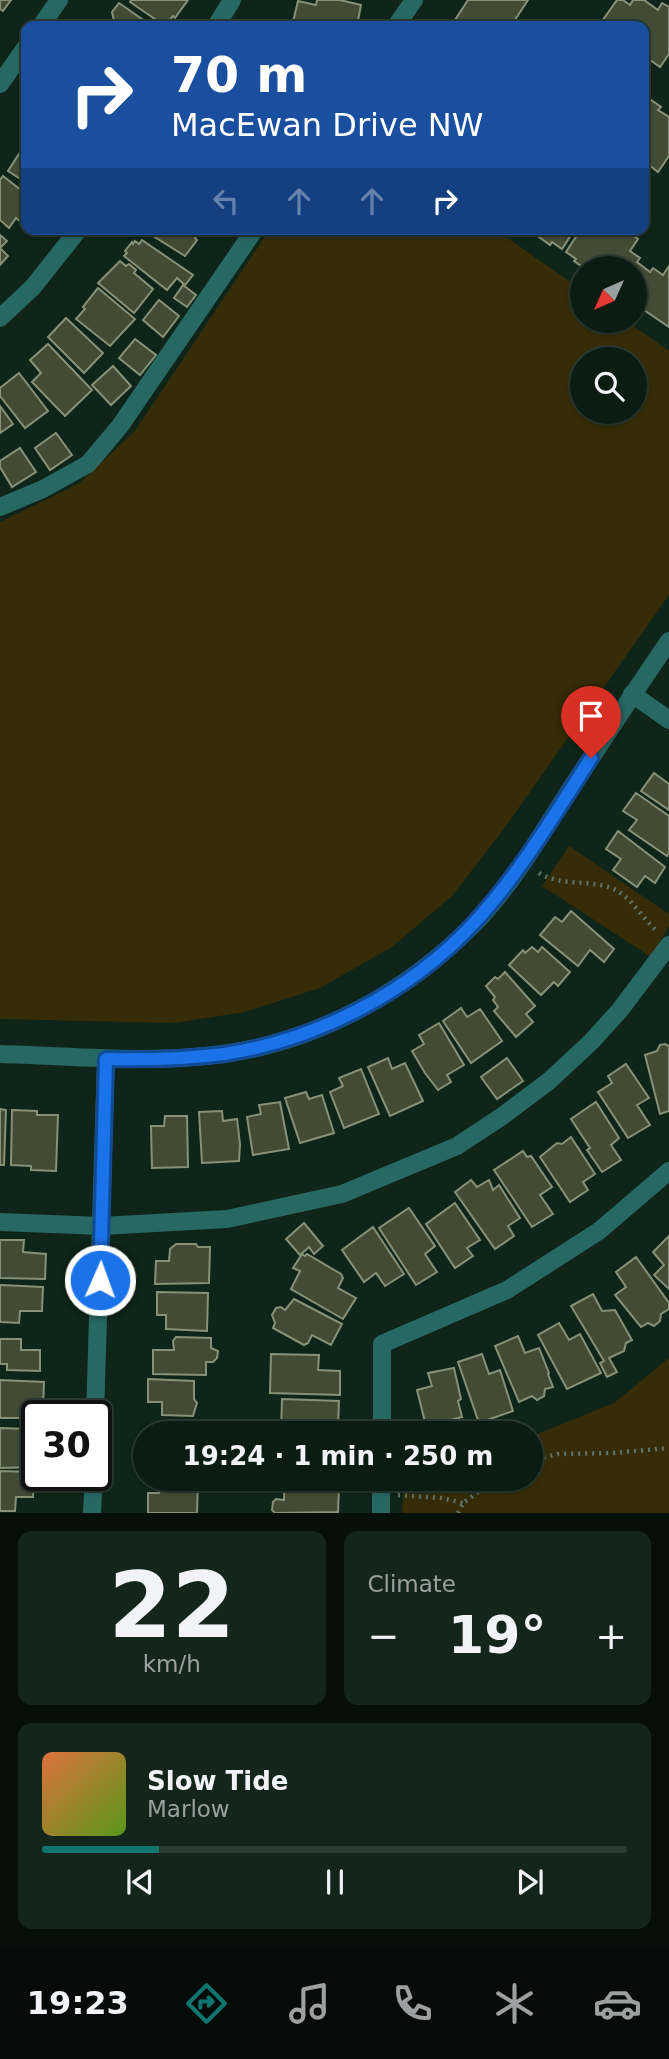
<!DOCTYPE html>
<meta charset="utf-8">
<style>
:root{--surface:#0b1c13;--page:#14251c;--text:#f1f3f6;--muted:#9aa1a0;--line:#2b3a33;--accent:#0f766e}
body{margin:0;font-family:"DejaVu Sans",sans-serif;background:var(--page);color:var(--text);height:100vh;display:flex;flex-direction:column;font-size:26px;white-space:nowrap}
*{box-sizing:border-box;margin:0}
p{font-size:23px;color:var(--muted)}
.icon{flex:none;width:38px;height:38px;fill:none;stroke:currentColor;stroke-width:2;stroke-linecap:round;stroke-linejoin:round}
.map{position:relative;height:1513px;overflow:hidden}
.sheet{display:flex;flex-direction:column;gap:18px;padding:18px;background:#060f0a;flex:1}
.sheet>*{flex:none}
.banner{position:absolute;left:21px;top:21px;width:628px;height:214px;border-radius:14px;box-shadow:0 2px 5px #0004,0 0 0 2px var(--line);background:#1a4fa0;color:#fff;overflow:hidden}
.needle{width:46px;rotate:225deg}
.tools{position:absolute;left:570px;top:256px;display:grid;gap:14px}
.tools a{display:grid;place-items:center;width:77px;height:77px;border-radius:50%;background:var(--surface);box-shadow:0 2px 5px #0004,0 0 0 2px var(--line);font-size:35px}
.speed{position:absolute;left:21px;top:1400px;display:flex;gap:14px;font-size:35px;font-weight:700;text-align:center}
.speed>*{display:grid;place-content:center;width:91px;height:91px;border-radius:50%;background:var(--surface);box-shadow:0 2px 5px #0004,0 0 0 2px var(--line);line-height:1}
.speed .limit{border:4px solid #111;border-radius:10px;background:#fff;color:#111}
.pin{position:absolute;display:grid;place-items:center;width:60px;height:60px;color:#fff;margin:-72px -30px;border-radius:50% 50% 50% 0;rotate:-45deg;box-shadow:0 0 7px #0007}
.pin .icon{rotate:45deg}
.me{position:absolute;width:77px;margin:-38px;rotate:2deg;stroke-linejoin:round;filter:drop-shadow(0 0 5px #0008)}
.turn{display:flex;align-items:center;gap:24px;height:147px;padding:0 35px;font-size:32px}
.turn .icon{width:91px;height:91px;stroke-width:2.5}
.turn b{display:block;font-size:49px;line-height:60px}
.lanes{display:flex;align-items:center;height:66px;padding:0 35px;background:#0003;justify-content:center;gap:35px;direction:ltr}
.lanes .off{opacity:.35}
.big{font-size:52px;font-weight:700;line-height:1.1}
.sheet .card{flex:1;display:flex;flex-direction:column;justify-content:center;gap:10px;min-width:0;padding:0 24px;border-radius:14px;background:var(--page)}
.sheet .dial{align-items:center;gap:0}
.dial b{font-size:91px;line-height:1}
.song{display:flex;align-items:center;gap:21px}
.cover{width:84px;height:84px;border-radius:10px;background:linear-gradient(135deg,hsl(20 70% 55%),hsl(90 70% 35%))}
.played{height:7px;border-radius:4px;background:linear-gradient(90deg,var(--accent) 20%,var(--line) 20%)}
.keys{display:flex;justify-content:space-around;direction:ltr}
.heat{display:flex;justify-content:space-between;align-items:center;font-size:38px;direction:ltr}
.sheet .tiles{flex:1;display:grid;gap:18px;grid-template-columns:1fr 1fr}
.card:last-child{grid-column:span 2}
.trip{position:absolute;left:133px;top:1421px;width:410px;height:70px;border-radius:35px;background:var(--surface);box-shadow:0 2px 5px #0004,0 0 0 2px var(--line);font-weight:700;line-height:70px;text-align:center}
.tab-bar{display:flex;height:112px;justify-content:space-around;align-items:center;background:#040b08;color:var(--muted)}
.tab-bar .icon{width:49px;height:49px}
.tab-bar .current{color:var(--accent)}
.tab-bar b{font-size:32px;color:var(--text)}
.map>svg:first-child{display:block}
.green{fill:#362c08;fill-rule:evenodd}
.building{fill:#424b35;stroke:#879178;stroke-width:2}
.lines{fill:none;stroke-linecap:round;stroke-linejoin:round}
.path{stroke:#617369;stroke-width:4.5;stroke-dasharray:2 5;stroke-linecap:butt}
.minor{stroke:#276863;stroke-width:18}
.route-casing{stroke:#114b97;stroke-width:18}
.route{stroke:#1a73e8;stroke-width:12}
</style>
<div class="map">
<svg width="669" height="1513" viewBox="0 0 669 1513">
<rect width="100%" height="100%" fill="#0f2519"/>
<g class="green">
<path d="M 270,229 L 495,229 L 583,291 L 583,320 L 625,320 L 669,351 L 669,595 L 503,830 L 452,896 L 392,947 L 320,988 L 245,1012 L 174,1023 L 0,1019 L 0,522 L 78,484 L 134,432 ZM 583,359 L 635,359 L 635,411 L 583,411 Z"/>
<polygon points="569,846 669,914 669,926 651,957 542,886"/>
<polygon points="669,1358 669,1513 402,1513 404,1480 530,1479 530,1437 614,1403"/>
</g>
<g class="building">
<polygon points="0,0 11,0 3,11 0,9"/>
<polygon points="131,0 188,0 175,18 173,16 165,26 130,2"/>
<polygon points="317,0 340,0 361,5 357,26 292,26 298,1 316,5"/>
<polygon points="468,0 528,0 511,26 464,26 455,20"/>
<polygon points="617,0 623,0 630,5 633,0 644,0 658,10 662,3 669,7 669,54 660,67 650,60 648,64 644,60 644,26 603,26 600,24"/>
<polygon points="119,3 152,26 110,26 114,21 112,12"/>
<polygon points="644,95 661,107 658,110 669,117 669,156 658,172 649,165 646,168 644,167"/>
<polygon points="26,143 26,190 22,187 25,182 8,171"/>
<polygon points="3,176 26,194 26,226 16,218 9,228 0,220 0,180"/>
<polygon points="142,229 200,229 195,238 197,240 185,256"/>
<polygon points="528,229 575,229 562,249 552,242 550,245"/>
<polygon points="581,229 601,229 608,233 610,229 624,229 638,239 630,251 640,258 637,262 650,272 653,268 663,275 669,266 669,327 635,304 635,268 584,268 574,261 576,259 566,252"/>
<polygon points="0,235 7,241 0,248 8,256 0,265"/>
<polygon points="142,240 193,275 185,285 177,278 167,290 124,256 127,253 125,251 132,242 133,244 135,241 139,244"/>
<polygon points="120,261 126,266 129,264 136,270 134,273 153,289 134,313 98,283"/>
<polygon points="183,285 196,295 187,307 174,298"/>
<polygon points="98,288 135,319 110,346 76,319 85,309 83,307"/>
<polygon points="159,300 179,316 163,337 143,320"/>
<polygon points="66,318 103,353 84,373 48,337"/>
<polygon points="135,339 156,355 140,375 119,358"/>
<polygon points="48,344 92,390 65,416 32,382 41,373 30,360"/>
<polygon points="113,366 131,386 111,405 92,385"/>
<polygon points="19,373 48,411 25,428 0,396 0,388"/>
<polygon points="0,406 13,424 0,433"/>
<polygon points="56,433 72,455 50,470 35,448"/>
<polygon points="20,448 36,472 12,487 0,467 0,461"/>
<polygon points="654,773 669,784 669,810 641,791"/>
<polygon points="636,793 669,816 669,853 667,856 629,830 637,820 623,811"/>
<polygon points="618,831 665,867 655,883 645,876 637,887 613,870 621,859 606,849"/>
<polygon points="571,911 614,949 604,962 590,950 578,966 540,935 555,917 562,922"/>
<polygon points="532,947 538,952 542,947 570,972 558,986 554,982 541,995 509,965 523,950 525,953"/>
<polygon points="505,972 535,1006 526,1014 533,1022 516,1037 494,1011 498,1007 493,1000 495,997 486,986 495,977 498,979"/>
<polygon points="461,1008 467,1017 480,1009 502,1041 471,1063 443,1021"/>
<polygon points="439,1023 464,1065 447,1075 451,1082 438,1090 425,1073 412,1051 424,1044 419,1035"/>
<polygon points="665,1044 669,1046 669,1111 660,1114 645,1055 657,1051 660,1045"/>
<polygon points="388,1058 392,1069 405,1063 423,1101 390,1116 368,1067"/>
<polygon points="507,1058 523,1081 497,1099 481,1077"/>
<polygon points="626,1064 649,1098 637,1105 650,1125 628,1138 598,1092 612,1083 608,1076"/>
<polygon points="361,1069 379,1114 344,1128 330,1092 343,1086 339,1078"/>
<polygon points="306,1092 309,1099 322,1095 334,1133 300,1143 285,1098"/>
<polygon points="280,1102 289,1149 253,1155 247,1117 261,1114 259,1105"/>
<polygon points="596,1102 619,1138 611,1145 621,1160 602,1172 587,1150 590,1148 571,1119"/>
<polygon points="0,1109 6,1110 4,1165 0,1165"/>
<polygon points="12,1110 37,1111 37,1115 58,1115 56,1171 31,1170 31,1166 11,1165"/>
<polygon points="222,1111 223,1121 237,1119 240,1144 239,1161 202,1163 199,1112"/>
<polygon points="165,1116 187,1116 188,1167 152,1168 151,1126 164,1126"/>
<polygon points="571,1137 595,1174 583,1182 588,1190 570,1202 540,1157 557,1143 562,1144"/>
<polygon points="523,1151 527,1157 531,1156 552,1187 540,1195 553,1214 532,1227 494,1170"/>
<polygon points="471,1180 477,1187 489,1180 493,1190 499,1185 520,1218 508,1226 514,1236 495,1249 455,1192"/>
<polygon points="455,1203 480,1240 467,1248 473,1256 455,1268 426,1224"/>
<polygon points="409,1208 435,1246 425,1254 437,1272 416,1285 379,1228"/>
<polygon points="304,1223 323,1246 314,1254 309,1247 300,1255 286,1239"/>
<polygon points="373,1227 404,1274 385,1286 376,1273 364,1282 342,1250"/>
<polygon points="669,1236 669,1289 654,1275 664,1265 653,1252"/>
<polygon points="0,1240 24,1240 23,1252 46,1254 45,1279 0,1278"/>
<polygon points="176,1244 196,1244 198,1247 210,1247 209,1283 155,1284 156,1261 169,1261 170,1249"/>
<polygon points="302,1254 305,1256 307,1254 341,1274 343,1278 338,1288 356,1298 343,1319 291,1289 300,1271 293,1268"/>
<polygon points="636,1257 669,1303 669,1309 661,1314 660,1321 654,1326 648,1323 641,1327 615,1295 626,1287 616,1272"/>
<polygon points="0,1285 43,1287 42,1311 20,1311 19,1323 0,1322"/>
<polygon points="157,1292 208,1293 207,1331 166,1329 166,1315 157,1315"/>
<polygon points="593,1294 602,1311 615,1310 632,1340 626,1343 624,1351 609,1358 617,1372 607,1377 600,1363 604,1361 571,1306"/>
<polygon points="294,1299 342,1324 331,1345 312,1335 308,1343 304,1345 273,1328 275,1323 272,1315 276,1308 281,1307 285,1310"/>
<polygon points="559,1323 569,1340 580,1334 601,1373 567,1389 538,1335"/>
<polygon points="518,1336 525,1353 539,1348 549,1373 548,1374 553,1387 545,1389 544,1396 537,1400 532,1396 519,1402 495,1346"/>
<polygon points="176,1337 211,1338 211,1348 218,1351 217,1358 213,1362 206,1362 206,1375 153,1374 153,1350 174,1350 173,1341"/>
<polygon points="0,1339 21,1339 21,1350 40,1350 40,1371 7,1370 7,1364 0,1364"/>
<polygon points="271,1354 319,1355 318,1370 340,1371 340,1395 270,1393"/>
<polygon points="482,1354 489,1374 500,1370 513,1411 479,1423 458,1362"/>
<polygon points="454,1368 461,1399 458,1401 462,1417 443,1422 444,1425 427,1430 417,1390 432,1386 428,1373"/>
<polygon points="148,1379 194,1381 194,1399 197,1403 193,1416 162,1415 162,1402 148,1402"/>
<polygon points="0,1380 44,1382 43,1407 23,1406 23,1418 0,1418"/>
<polygon points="282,1399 339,1401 338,1426 318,1426 317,1433 281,1433"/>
<polygon points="174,1427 218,1428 218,1433 171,1433"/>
<polygon points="0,1428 29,1429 28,1445 37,1445 37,1467 0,1468"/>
<polygon points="0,1471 34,1472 33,1497 16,1497 15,1511 0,1511"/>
<polygon points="160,1479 198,1480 197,1513 148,1513 148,1493 159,1493"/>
<polygon points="278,1479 338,1479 337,1481"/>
<polygon points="284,1485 339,1488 338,1512 275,1513 272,1510 273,1502 276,1499 284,1500"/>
</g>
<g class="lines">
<g class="path">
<path d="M 539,873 C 562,887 590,879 614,889 C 632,898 642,918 657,931"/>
<polyline points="530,1461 558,1454 613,1453 669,1448"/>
<polyline points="398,1495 441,1498 463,1503"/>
<polyline points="458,1513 463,1503 496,1479"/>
</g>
<g class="minor">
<polyline points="41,26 59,0"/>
<polyline points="216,26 232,0"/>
<polyline points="396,26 414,0"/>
<polyline points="0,84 26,47"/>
<polyline points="0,318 33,287 79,229"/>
<polyline points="0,507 43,489 88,464 120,426 255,229"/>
<polyline points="632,694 669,720"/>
<path d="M 0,1054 C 74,1056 149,1064 223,1054 C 318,1041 406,992 473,925 C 510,887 538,840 566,796 C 600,744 634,692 669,641"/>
<polyline points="0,1222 102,1226 227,1219 342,1194 457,1146 501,1117 549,1081 591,1042 620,1010 669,945"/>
<polyline points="95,1416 106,1059"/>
<polyline points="382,1433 382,1344 507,1290 599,1231 669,1171"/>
<polyline points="92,1513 94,1475"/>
<polyline points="381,1513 381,1479"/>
</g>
</g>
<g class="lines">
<defs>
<path id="route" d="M 100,1280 L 106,1059 C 145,1060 185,1059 224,1054 C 317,1040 410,992 474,923 C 520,873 555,814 591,758"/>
</defs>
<use href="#route" class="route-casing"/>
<use href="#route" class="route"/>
</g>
</svg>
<div class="tools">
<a><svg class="needle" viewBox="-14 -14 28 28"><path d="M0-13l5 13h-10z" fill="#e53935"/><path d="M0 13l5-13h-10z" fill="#9aa1a0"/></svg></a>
<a><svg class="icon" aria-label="search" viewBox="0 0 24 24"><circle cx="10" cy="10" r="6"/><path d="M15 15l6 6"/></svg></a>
</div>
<div class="speed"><div class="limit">30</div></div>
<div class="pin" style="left:591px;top:758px;background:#d93025"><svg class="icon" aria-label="arrive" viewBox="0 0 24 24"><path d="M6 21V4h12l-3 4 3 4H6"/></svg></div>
<svg class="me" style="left:100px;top:1280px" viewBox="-20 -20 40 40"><circle r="17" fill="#1a73e8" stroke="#fff" stroke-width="3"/><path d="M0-11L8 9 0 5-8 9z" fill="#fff"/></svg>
<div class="trip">19:24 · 1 min · 250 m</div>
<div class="banner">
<div class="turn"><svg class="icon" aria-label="right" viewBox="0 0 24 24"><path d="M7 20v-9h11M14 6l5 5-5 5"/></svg><div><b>70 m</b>MacEwan Drive NW</div></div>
<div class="lanes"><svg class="icon off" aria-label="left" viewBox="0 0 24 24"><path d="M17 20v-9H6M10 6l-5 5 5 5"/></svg><svg class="icon off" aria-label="ahead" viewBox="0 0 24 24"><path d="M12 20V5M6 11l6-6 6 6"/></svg><svg class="icon off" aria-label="ahead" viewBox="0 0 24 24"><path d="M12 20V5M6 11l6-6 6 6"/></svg><svg class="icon" aria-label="right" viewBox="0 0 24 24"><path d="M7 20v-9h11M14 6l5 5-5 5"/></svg></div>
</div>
</div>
<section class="sheet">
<div class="tiles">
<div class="card dial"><b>22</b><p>km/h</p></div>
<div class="card"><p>Climate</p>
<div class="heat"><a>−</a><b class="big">19°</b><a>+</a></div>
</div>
<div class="card">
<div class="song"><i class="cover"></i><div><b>Slow Tide</b><p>Marlow</p></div></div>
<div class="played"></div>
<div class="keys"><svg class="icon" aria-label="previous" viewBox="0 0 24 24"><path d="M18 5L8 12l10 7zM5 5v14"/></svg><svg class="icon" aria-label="pause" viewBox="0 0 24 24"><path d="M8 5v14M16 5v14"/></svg><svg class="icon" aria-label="next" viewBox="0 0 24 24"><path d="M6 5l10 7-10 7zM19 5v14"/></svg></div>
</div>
</div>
</section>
<nav class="tab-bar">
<b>19:23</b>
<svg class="icon current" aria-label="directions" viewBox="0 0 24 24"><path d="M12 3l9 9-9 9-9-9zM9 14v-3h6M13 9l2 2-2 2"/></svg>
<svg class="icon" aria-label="music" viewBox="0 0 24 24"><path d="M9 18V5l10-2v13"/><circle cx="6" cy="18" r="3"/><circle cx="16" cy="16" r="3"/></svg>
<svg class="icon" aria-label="phone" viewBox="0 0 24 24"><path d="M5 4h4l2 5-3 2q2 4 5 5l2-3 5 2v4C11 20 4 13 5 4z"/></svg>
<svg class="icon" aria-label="climate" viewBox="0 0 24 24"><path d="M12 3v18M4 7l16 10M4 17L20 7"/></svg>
<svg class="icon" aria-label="car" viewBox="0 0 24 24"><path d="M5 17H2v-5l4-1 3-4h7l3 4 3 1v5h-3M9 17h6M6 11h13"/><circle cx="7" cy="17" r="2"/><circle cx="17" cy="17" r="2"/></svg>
</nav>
